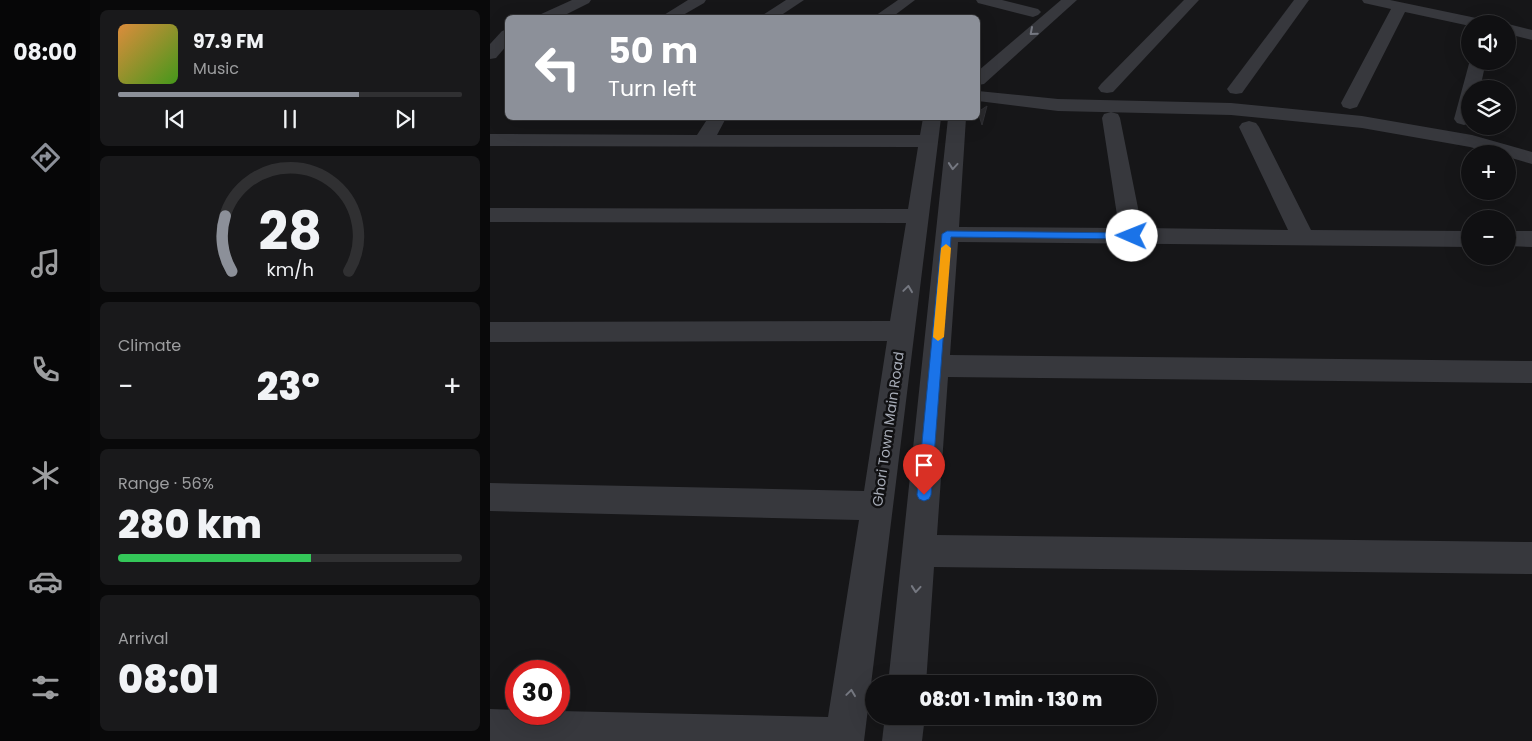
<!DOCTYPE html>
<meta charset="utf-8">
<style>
:root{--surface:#101012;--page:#19191b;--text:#f1f3f6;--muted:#9c9d9f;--line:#303032;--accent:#8c9099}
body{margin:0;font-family:Poppins,sans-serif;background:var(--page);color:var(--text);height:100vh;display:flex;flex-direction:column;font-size:19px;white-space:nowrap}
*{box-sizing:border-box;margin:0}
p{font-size:16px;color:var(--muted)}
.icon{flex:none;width:28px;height:28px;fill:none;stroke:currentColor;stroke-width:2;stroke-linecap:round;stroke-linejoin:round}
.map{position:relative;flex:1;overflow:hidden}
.side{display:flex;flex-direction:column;gap:10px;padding:10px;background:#09090a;width:400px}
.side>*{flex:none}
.banner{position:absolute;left:15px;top:15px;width:475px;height:105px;border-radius:8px;box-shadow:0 5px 20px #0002,0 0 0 1px var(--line);background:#8c9099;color:#fff;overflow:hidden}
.fabs{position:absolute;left:971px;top:15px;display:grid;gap:10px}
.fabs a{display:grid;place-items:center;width:55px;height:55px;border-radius:50%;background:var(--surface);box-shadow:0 5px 20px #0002,0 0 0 1px var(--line);font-size:25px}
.speed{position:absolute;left:15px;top:660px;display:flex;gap:10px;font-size:25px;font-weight:700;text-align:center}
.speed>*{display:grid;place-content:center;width:65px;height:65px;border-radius:50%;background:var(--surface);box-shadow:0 5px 20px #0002,0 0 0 1px var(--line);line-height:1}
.speed .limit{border:8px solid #d22;background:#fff;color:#111}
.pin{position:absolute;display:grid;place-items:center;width:42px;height:42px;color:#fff;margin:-51px -21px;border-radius:50% 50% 50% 0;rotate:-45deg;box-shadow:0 0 5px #0007}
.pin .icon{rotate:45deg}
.me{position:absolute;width:55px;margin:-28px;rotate:271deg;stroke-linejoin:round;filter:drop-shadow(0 0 4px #0008)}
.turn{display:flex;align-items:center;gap:18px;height:105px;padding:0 20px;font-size:22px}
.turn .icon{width:65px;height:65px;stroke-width:2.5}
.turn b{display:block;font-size:35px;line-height:42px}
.big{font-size:38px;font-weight:800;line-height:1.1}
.side .tile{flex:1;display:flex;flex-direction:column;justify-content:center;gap:8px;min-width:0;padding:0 18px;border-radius:8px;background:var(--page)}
.side .dial{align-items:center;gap:0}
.dial svg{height:130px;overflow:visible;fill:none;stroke:var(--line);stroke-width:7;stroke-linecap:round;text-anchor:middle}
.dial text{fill:var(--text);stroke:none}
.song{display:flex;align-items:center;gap:15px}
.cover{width:60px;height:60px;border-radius:8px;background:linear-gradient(135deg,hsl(30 70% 55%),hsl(100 70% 35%))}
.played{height:5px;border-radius:2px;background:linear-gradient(90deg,var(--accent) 70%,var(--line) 70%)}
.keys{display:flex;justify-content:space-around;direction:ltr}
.heat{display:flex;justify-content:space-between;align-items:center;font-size:28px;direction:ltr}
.charge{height:8px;border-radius:4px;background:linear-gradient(90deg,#34c759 56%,var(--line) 0)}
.trip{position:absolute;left:375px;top:675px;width:292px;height:50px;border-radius:25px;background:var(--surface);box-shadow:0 5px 20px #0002,0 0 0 1px var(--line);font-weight:800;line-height:50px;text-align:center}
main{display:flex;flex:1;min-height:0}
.tab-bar{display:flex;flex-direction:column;width:90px;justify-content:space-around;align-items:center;background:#060607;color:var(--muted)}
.tab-bar .icon{width:35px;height:35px}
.tab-bar .on{color:var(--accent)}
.tab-bar b{font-size:22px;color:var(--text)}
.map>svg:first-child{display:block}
.building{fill:#29292c;stroke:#303034}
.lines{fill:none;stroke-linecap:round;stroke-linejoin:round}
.minor{fill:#37383d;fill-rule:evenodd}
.oneway{stroke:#757881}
.route{fill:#1a73e8;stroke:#114b97}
.slow{fill:#f59e0b}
.labels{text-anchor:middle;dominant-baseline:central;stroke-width:5;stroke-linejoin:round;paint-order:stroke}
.street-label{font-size:14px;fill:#a8adb8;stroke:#111113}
</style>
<main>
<nav class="tab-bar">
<b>08:00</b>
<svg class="icon on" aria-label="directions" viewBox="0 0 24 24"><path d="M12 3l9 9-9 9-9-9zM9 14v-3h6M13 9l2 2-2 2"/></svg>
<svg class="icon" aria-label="music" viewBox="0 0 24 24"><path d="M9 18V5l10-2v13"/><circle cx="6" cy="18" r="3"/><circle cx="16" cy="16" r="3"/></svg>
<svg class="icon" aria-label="phone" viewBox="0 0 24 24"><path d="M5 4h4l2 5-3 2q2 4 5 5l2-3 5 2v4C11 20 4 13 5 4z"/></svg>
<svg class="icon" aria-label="climate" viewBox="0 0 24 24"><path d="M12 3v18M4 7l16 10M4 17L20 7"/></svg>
<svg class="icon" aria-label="car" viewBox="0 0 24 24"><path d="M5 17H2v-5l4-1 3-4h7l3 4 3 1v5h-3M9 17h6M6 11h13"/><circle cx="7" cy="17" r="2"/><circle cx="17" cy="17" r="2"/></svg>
<svg class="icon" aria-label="filters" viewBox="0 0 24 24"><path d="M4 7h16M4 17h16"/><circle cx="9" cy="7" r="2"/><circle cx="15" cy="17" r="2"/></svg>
</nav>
<section class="side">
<div class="tile">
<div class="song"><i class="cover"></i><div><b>97.9 FM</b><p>Music</p></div></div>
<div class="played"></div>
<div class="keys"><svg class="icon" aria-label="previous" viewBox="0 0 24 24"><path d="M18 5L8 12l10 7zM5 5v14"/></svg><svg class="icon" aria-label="pause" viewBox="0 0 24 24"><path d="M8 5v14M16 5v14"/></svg><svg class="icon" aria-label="next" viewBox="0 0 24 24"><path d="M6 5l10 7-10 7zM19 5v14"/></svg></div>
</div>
<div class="tile dial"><svg viewBox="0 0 100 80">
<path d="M14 69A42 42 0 1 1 86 69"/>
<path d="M14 69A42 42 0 0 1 10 35" stroke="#8c9099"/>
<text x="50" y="56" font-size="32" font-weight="700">28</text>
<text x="50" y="72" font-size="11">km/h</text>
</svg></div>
<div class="tile"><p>Climate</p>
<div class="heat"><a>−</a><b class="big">23°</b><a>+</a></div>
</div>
<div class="tile"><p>Range · 56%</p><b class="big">280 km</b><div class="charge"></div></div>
<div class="tile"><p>Arrival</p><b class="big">08:01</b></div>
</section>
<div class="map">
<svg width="1042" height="741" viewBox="0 0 1042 741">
<rect width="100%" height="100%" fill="#161618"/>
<polygon class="building" points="497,106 492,125 488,112"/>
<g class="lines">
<g class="minor">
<polygon points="82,0 101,0 99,3 69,18 48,18 49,15"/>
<polygon points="198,0 216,0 214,3 188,18 169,18"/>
<polygon points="296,0 314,0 287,18 268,18"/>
<polygon points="408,0 425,0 401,18 382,18"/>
<polygon points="486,0 512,0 548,9 551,12 548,15 543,17 488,3"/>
<polygon points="571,0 587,0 494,84 488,85 488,71"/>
<polygon points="694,0 709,0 623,92 617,93 611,92 608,88 611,84"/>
<polygon points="804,0 819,0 752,93 746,94 740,93 737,89 740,85"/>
<polygon points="872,0 900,0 991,19 997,21 999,24 980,24 980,26 915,12 869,103 867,107 860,109 853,107 851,103 901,9 874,3"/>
<polygon points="1018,24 1042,30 1042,40 1018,34"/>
<polygon points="18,29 18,44 6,58 0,59 0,44 12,31"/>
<polygon points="980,60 996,61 990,89 980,89 980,123 974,125 967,123 964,119"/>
<polygon points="488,91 568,99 741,103 872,116 982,135 1042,152 1042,164 1018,157 1018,154 1005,154 980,147 872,128 741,115 568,111 488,101"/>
<polygon points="621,112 628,114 630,118 652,228 798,230 749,127 752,123 759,121 766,123 769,127 821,230 980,231 980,247 468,242 460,355 1042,361 1042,383 458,377 447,535 1042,542 1042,574 444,567 436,684 398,684 458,118 476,118 469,227 629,228 612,118 614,114"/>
<polygon points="218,118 236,118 227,135 430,135 433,118 451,118 374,741 0,741 0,709 26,710 26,714 69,714 69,711 338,717 369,520 0,511 0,483 374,491 397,341 0,342 0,322 400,321 416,223 0,222 0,208 418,209 428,147 0,146 0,134 207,135"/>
<polygon points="1018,231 1042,231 1042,247 1018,246"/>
<polygon points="395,716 435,716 432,741 392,741"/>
</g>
</g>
<defs><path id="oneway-chevron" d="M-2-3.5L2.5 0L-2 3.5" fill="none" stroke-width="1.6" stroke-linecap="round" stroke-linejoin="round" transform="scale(1.25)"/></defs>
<g class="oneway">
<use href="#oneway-chevron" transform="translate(543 32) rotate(139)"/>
<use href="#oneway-chevron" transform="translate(463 166) rotate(95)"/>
<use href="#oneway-chevron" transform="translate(418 289) rotate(-82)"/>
<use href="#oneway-chevron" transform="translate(426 589) rotate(95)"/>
<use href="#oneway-chevron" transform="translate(361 693) rotate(-82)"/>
</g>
<polygon class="route" points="457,231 642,233 647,236 642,239 461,237 441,495 439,499 434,501 429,499 427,495 452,234"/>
<polygon class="slow" points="456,244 461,248 454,337 448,341 443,337 451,248"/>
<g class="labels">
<g class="street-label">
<text transform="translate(398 429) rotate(-82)">Ghori Town Main Road</text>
</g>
</g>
</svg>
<div class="fabs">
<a><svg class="icon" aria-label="sound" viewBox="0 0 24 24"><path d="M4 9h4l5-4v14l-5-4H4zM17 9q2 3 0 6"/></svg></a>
<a><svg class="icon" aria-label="layers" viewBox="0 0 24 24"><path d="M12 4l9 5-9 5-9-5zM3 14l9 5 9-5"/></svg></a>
<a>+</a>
<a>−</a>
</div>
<div class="speed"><div class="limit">30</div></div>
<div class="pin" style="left:434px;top:495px;background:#d93025"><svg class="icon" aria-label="arrive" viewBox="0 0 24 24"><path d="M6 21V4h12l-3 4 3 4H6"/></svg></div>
<svg class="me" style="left:642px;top:236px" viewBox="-20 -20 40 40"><circle r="19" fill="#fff"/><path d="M0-13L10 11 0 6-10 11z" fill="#1a73e8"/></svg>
<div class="trip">08:01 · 1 min · 130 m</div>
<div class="banner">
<div class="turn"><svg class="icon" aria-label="left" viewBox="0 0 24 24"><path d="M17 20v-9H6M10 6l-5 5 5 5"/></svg><div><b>50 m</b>Turn left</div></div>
</div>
</div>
</main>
